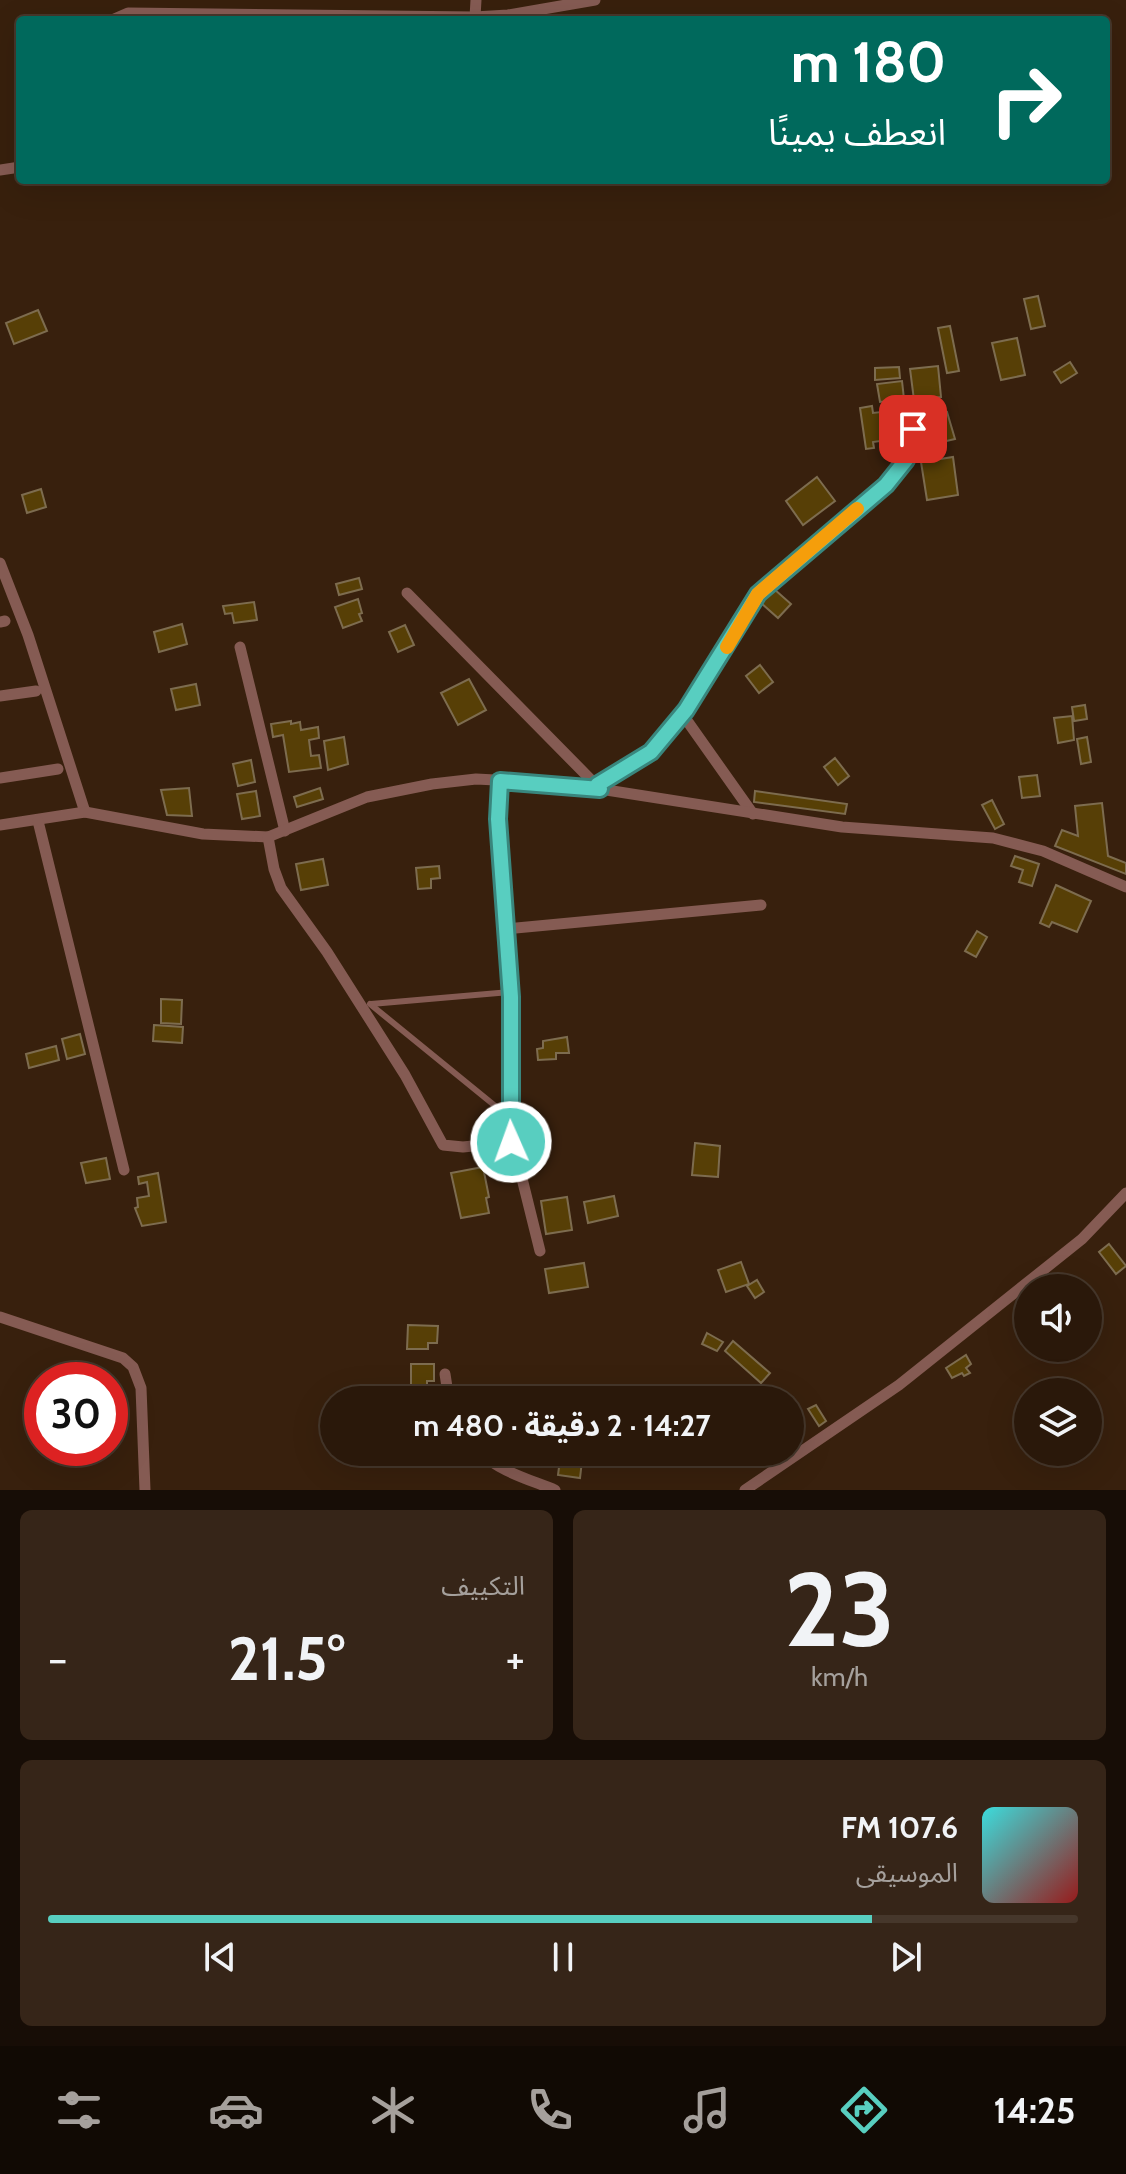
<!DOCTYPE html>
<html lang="ar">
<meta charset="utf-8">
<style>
:root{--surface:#2a180a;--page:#362518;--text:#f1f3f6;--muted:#a5a09c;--line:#46372b;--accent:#58cec0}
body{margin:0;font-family:Cabin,"Noto Sans Arabic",sans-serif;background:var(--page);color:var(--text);direction:rtl;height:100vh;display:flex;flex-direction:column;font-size:30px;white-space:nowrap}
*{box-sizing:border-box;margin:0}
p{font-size:26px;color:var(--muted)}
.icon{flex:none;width:44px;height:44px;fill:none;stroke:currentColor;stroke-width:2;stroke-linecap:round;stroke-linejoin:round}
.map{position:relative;height:1490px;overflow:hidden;direction:ltr}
.drawer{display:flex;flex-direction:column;gap:20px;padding:20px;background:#170d06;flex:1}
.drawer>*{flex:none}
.guide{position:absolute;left:16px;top:16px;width:1094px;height:168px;border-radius:8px;box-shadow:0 8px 32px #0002,0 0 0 2px var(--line);direction:rtl;background:#00695c;color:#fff;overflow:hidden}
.controls{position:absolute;left:1014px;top:1274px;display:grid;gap:16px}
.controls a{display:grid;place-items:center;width:88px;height:88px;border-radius:50%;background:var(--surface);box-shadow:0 8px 32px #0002,0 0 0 2px var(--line);font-size:40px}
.speed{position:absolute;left:24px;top:1362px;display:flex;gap:16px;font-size:40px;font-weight:700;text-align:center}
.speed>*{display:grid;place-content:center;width:104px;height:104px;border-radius:50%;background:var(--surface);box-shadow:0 8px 32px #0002,0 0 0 2px var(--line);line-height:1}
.speed .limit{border:12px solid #d22;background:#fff;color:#111}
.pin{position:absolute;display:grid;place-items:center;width:68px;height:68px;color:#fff;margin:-34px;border-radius:16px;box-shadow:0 4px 12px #0006}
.me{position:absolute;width:88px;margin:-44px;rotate:358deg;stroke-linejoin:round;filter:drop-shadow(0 0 6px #0008)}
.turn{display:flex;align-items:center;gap:28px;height:168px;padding:0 32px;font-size:36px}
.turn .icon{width:104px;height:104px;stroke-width:2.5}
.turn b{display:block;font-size:56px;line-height:68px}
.big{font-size:60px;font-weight:700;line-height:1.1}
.drawer .widget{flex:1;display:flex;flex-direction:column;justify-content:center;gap:12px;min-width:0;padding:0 28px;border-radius:12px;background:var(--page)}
.drawer .dial{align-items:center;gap:0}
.dial b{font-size:104px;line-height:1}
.song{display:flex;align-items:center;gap:24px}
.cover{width:96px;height:96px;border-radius:12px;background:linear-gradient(135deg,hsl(180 70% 55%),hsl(0 70% 35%))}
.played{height:8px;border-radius:4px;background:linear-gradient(90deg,var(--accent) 80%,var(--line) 80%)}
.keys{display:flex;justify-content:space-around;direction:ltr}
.heat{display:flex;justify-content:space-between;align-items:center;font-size:44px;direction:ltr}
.drawer .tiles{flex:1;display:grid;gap:20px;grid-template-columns:1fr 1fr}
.widget:last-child{grid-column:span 2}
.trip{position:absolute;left:320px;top:1386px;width:484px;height:80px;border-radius:40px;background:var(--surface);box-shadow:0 8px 32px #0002,0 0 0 2px var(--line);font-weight:700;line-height:80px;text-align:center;direction:rtl}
.menu{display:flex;height:128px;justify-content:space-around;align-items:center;background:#110a04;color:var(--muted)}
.menu .icon{width:56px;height:56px}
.menu .on{color:var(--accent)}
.menu b{font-size:36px;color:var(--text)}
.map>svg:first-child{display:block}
.building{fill:#573f06;stroke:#7d6c4f;stroke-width:2}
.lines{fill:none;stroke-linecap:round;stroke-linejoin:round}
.service{stroke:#855b53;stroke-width:6}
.minor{stroke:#855b53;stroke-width:11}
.route-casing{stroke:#39867d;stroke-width:20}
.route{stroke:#58cec0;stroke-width:14}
.slow{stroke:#f59e0b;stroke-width:14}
</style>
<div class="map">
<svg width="1126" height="1490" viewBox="0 0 1126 1490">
<rect width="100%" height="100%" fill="#38200d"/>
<g class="building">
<polygon points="1038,296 1045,326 1031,329 1024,299"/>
<polygon points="38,310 47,331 14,344 6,323"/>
<polygon points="950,326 959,371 947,373 938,328"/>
<polygon points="1017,338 1025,375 1001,380 992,343"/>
<polygon points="1070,362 1077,373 1061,383 1054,372"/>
<polygon points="938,366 941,397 914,400 910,369"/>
<polygon points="899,367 900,378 875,380 875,368"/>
<polygon points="902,381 904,399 880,402 877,384"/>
<polygon points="872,406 873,413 890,411 894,439 873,442 874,448 866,449 860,408"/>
<polygon points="947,412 955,439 942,442 934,415"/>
<polygon points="953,457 958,495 927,500 921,462"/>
<polygon points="817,477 835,501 803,525 786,501"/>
<polygon points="41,489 46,507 27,513 22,495"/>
<polygon points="359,578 362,589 339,595 336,584"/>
<polygon points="774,589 791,604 778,618 761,603"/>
<polygon points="358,599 362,613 359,614 362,621 343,628 335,607"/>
<polygon points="254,602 257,620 234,623 232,613 225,614 223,606"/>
<polygon points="182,624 187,644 159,652 154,632"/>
<polygon points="405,625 414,645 398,652 389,632"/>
<polygon points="760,665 773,682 759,693 746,676"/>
<polygon points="469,679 486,710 458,725 441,693"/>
<polygon points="196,684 200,705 176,710 171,689"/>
<polygon points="1085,705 1087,719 1074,721 1072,707"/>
<polygon points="1072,716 1074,740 1058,743 1054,718"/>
<polygon points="291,721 291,724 300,722 301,730 318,727 319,738 309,740 311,756 319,755 321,768 289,772 283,735 273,737 271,724"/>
<polygon points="344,737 348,764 328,770 324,741"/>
<polygon points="1087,737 1091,762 1081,764 1077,739"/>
<polygon points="835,758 849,776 838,785 824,767"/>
<polygon points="251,760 255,782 238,786 233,764"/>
<polygon points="1037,775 1040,796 1022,798 1019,777"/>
<polygon points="189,788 192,816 167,815 161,790"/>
<polygon points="320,788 323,799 297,807 294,797"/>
<polygon points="256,791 260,816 242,819 237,794"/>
<polygon points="755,791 847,804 845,814 754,802"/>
<polygon points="992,800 1004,824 995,829 982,805"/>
<polygon points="1102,803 1108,856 1126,863 1126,874 1055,846 1062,830 1078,836 1075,806"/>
<polygon points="1015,856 1039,864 1032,886 1019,882 1023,870 1011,866"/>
<polygon points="323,859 328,885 301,890 296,864"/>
<polygon points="439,866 440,878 431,879 431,888 418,889 416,868"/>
<polygon points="1056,885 1091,901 1077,932 1052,922 1049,927 1040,923"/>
<polygon points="977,931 987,937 976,957 965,951"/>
<polygon points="161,999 182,1000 181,1024 161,1023"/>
<polygon points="154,1025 183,1027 182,1043 153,1041"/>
<polygon points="80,1034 85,1054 67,1059 62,1039"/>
<polygon points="567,1037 569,1053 556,1053 556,1059 538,1060 537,1049 543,1048 543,1041"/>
<polygon points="56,1046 59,1060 29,1068 26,1054"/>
<polygon points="695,1143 720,1146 718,1177 692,1175"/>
<polygon points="106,1158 110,1179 86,1183 81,1163"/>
<polygon points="483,1167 489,1197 486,1198 489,1213 461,1218 451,1173"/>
<polygon points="158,1173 166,1222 142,1226 135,1208 138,1207 137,1198 149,1196 147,1182 139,1184 138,1177"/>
<polygon points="614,1196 618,1216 588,1223 584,1202"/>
<polygon points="567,1197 572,1230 546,1234 541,1201"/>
<polygon points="1109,1244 1126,1266 1116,1274 1099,1252"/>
<polygon points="741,1262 749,1284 726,1292 718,1270"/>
<polygon points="584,1263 588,1287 549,1293 545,1269"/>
<polygon points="757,1280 764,1292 755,1298 747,1286"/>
<polygon points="408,1325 438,1326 437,1343 428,1343 428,1349 407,1349"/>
<polygon points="707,1333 723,1342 717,1351 702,1344"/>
<polygon points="733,1341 770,1373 761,1383 725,1351"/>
<polygon points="966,1355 971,1364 966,1368 970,1373 964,1376 962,1373 952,1378 946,1368"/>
<polygon points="411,1364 434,1364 434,1381 427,1381 427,1390 411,1390"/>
<polygon points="816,1405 826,1421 819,1426 808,1409"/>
<polygon points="561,1452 583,1452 580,1478 558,1475"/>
<polygon points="750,1452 772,1452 759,1465 748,1454"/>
</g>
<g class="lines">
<g class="service">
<polyline points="370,1004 510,1118"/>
<polyline points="371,1004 511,992"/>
</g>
<g class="minor">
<polyline points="475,17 476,0"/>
<polyline points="112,20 128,13 475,17 508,15 595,0"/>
<polyline points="0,170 20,167"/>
<polyline points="0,563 28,635 85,812 0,825"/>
<polyline points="407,593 600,789"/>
<polyline points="0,622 5,621"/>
<polyline points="240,647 285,831"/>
<polyline points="0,696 36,691"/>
<polyline points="683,715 753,814"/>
<polyline points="0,778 58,769"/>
<polyline points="500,781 498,819 511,997 510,1130 540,1251"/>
<path d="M 597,785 L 651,752 L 686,710 L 758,594 L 886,485 C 910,459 911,444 916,410"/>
<polyline points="85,812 203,834 268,837 367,797 432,784 476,779 516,781 600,789 842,827 993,838 1043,851 1126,887"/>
<polyline points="38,821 124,1170"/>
<polyline points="268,837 274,869 281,888 327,952 405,1075 443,1145 463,1147 511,1142"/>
<polyline points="506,929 761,905"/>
<polyline points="0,1317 123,1358 133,1367 141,1388 145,1490"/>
<polyline points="445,1374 449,1400"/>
<path d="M 480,1452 C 498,1471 531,1480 555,1490"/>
<polyline points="745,1490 899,1385 1082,1239 1126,1193"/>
</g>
</g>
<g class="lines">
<defs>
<polyline id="route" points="511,1142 511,997 498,819 500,781 600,789 597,785 651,752 686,710 758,594 886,485 906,460 913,429"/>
</defs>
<use href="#route" class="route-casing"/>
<use href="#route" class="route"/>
<polyline class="slow" points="727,647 758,594 857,509"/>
</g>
</svg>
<div class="controls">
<a><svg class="icon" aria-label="sound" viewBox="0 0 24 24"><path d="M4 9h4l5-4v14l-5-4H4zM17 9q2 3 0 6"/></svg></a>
<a><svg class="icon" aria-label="layers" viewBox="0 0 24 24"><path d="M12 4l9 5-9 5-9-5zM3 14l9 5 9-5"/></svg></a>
</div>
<div class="speed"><div class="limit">30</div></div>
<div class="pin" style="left:913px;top:429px;background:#d93025"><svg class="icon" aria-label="arrive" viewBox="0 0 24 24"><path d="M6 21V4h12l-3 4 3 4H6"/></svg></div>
<svg class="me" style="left:511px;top:1142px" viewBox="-20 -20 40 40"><circle r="17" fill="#58cec0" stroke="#fff" stroke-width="3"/><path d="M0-11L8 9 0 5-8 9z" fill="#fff"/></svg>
<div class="trip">14:27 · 2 دقيقة · 480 m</div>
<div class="guide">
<div class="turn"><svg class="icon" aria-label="right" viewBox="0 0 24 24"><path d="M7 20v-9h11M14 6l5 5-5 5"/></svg><div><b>180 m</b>انعطف يمينًا</div></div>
</div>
</div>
<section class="drawer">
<div class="tiles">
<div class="widget dial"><b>23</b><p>km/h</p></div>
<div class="widget"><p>التكييف</p>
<div class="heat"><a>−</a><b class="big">21.5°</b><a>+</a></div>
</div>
<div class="widget">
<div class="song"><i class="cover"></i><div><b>107.6 FM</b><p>الموسيقى</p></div></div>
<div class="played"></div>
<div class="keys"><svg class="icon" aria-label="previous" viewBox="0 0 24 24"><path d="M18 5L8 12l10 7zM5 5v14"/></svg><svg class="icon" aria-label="pause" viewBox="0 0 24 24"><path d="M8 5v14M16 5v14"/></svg><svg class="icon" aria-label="next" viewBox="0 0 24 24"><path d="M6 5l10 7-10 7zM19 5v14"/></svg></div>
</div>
</div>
</section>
<nav class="menu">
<b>14:25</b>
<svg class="icon on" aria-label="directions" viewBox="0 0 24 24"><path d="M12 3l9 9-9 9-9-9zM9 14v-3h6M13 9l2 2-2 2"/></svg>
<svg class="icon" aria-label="music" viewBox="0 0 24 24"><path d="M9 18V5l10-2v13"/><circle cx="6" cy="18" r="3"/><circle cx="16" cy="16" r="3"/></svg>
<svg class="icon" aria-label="phone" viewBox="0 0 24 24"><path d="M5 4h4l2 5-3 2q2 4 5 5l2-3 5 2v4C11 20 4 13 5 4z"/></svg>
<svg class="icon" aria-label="climate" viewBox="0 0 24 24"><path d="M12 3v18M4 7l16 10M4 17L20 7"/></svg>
<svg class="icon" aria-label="car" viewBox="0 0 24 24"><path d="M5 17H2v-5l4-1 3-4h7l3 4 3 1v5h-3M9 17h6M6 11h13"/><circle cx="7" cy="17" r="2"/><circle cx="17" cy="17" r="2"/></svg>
<svg class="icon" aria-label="filters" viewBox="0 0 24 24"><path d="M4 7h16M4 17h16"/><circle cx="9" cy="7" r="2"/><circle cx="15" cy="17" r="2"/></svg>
</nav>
